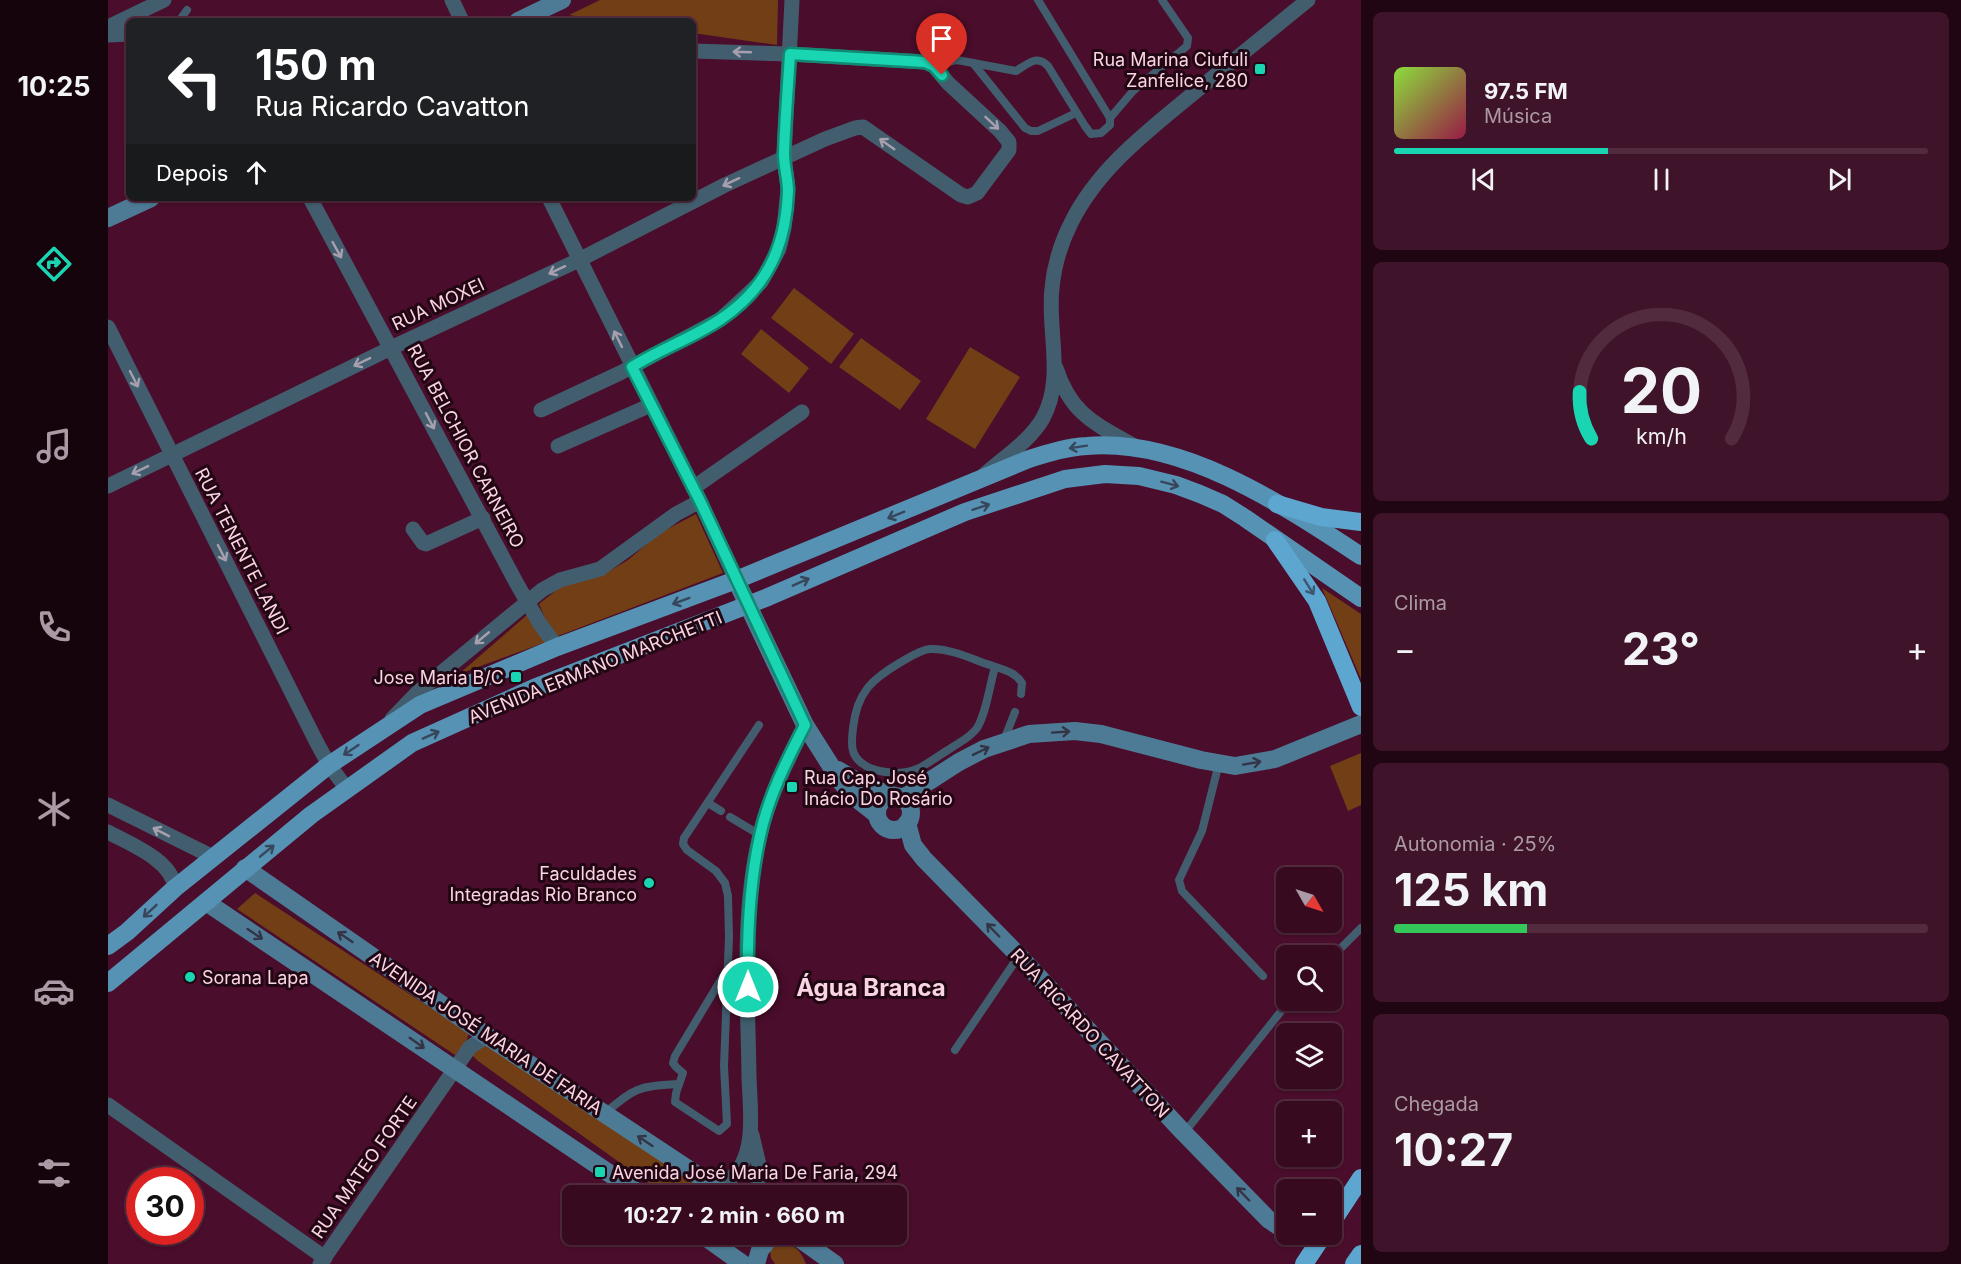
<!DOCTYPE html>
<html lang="pt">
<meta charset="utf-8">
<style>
:root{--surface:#380a20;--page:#3f1329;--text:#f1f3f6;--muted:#ab9aa5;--line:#522b3e;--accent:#1ad5b2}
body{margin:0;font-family:Inter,sans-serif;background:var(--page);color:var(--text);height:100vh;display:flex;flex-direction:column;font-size:22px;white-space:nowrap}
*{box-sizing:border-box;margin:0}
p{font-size:20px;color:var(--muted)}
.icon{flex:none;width:33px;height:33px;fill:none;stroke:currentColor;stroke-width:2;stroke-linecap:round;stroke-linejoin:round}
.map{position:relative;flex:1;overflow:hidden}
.sheet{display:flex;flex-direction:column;gap:12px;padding:12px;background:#1f0612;width:600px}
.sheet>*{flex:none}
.hud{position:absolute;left:18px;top:18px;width:570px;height:183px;border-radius:9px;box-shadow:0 2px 4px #0004,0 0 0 2px var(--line);background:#202124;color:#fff;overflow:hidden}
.needle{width:39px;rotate:129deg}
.tools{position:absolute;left:1168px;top:867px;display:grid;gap:12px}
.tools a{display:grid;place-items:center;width:66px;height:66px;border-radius:9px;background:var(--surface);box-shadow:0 2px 4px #0004,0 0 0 2px var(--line);font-size:30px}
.speed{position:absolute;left:18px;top:1167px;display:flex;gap:12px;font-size:30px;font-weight:700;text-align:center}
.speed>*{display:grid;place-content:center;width:78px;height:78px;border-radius:50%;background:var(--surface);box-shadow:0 2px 4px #0004,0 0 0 2px var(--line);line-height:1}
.speed .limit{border:9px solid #d22;background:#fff;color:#111}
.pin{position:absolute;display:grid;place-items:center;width:51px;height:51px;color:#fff;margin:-62px -26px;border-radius:50% 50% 50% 0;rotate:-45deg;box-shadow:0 0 6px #0007}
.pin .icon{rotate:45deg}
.me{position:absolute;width:66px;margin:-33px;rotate:0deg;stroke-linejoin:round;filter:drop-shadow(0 0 4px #0008)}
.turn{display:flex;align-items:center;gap:21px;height:126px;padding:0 30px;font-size:27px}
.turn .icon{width:78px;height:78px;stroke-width:2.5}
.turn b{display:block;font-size:42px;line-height:51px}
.then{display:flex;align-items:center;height:57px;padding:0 30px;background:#0003;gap:12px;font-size:22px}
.big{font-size:45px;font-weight:700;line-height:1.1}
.sheet .widget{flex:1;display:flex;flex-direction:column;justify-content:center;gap:9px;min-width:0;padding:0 21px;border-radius:9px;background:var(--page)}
.sheet .dial{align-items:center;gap:0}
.dial svg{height:156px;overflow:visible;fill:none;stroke:var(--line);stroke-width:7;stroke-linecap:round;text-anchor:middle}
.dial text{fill:var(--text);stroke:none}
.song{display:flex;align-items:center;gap:18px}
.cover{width:72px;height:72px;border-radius:9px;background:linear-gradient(135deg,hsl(90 70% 55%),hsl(340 70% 35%))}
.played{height:6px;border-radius:3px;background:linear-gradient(90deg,var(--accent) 40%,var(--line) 40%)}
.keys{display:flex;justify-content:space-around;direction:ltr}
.heat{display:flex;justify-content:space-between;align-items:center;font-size:33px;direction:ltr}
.charge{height:9px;border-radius:4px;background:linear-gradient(90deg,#34c759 25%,var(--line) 0)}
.trip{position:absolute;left:454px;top:1185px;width:345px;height:60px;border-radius:9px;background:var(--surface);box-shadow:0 2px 4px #0004,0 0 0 2px var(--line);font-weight:700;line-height:60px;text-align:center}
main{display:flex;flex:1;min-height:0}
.menu{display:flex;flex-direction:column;width:108px;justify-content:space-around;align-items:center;background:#16040d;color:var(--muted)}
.menu .icon{width:42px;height:42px}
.menu .active{color:var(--accent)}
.menu b{font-size:27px;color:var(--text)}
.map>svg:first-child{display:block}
.green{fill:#723e15}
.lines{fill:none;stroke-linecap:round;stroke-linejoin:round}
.lane{stroke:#425e6e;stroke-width:8}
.street{stroke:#425e6e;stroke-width:15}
.secondary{stroke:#4d7b95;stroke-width:18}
.primary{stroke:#5592b4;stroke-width:18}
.highway{stroke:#5ca6cf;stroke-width:18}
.oneway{stroke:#a89fae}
.oneway2{stroke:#38465b}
.oneway3{stroke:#3e5671}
.oneway4{stroke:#333547}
.route-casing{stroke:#118a74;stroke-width:15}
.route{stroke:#1ad5b2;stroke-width:10}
.poi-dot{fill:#1ad5b2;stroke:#210713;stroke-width:2}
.labels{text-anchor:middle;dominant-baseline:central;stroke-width:6;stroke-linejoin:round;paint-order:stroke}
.poi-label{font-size:18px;fill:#fbd4e2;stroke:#210713;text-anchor:end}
.street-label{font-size:18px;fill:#fbd4e2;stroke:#210713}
.district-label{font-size:24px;font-weight:bold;fill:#fbd4e2;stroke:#210713}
</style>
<main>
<nav class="menu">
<b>10:25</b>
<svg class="icon active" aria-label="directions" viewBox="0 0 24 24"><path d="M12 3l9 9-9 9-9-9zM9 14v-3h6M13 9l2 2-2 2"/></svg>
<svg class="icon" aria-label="music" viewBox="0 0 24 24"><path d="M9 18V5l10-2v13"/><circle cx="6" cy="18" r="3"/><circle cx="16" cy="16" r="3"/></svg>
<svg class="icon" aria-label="phone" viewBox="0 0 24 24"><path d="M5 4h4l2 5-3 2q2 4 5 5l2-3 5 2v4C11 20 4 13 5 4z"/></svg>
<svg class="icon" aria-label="climate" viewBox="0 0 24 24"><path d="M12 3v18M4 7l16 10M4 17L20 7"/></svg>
<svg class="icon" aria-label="car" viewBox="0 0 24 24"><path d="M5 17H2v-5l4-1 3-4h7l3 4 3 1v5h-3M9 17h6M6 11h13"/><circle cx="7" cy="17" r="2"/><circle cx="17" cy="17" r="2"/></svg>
<svg class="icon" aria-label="filters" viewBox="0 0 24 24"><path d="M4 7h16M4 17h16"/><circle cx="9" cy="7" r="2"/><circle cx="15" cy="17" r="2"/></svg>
</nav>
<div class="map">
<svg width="1253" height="1264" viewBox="0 0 1253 1264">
<rect width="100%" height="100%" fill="#4a0d2b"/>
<g class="green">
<polygon points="492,0 670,0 669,45 585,33 585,21 501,21 461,15"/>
<polygon points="686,288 746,334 723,364 663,318"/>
<polygon points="653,329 701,368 681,393 633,354"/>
<polygon points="753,338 813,381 792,410 731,367"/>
<polygon points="862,347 912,377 867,449 818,419"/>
<polygon points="588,514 615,573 450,636 441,628 431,604 455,585 495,575 520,560 552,533"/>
<polygon points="1214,588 1253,614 1253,679"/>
<polygon points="420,614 438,642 351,674"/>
<polygon points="1253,753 1253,805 1240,811 1222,766"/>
<polygon points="147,893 361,1033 358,1042 347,1055 129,909"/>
<polygon points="383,1043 609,1195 557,1195 370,1061 363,1054 365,1048"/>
<path d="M 670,1242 C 685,1242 693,1251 698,1264 L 667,1264 L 663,1258 L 662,1251 Z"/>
</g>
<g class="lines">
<g class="lane">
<polyline points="71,21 79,10"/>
<polyline points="865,63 917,128 923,131 930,131 968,113"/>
<path d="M 826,66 L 849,60 L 908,71 C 920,64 929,54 940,66 L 977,126 L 983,134 L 993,133 L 1002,125 L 1002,118 L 930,0"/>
<polyline points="1002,118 1025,91 1079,46 1080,38 1054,0"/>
<path d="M 887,667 C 882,684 878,714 869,728 C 862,738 850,743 840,750 C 830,756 820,764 809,769 C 791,777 752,773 745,751 C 743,744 744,736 745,728 C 749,692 764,679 793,662 C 802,657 812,650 822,649 C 840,648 862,658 879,664 C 892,669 907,671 914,683 L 913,694"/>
<polyline points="896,740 907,712"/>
<polyline points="1111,763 1094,831 1071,880 1074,891 1155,976"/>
<polyline points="600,803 613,811"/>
<polyline points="622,817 652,835"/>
<polyline points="1224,957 1253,928"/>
<polyline points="620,968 567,1056 565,1063 568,1067 575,1073 568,1093 567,1102 611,1131 619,1124 616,1066 621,937 620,896 617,883 608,871 579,850 575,844 576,838 651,725"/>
<polyline points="847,1050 910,957"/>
<path d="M 497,1113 C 529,1086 530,1087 571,1084"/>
<polyline points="1076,1133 1182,1000"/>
</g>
<g class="street">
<polyline points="344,0 354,21"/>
<polyline points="0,27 56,0"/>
<polyline points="0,35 21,34"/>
<polyline points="202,198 409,584 432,624 449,647"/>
<polyline points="441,198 592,501 628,580"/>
<polyline points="0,327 209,743 221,765 239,789"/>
<path d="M 948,368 C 963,415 988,424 1028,447"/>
<polyline points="433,410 512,373 613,319 653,282 671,249 676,228 680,189 676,157 684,0"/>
<polyline points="450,446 543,405"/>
<path d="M 876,475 C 896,457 922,441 935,418 C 957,378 939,330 944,288 C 946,266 953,243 963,223 C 990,168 1041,130 1087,92 C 1125,61 1162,31 1200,0"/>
<polyline points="0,486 283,348 471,260 617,185 717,139 747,128 755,127 853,195 860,197 869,193 901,150 901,142 892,131 840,83 826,66 817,62 682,54 585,51"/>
<polyline points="585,488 694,412"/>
<polyline points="305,529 315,543 318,544 375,518"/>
<polyline points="284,719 310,692 434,590 452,580 492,569 568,514 592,501"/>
<polyline points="0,805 105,857"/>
<path d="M 0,832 C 22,844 64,860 67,888"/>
<polyline points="0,1105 217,1258"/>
<polyline points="644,1135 651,1165 649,1196"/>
<path d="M 597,1181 L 621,1180 C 650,1157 642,1110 641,1077 C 640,997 633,913 652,835 C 661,796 680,760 697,725"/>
<polyline points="606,1243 625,1240 635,1234"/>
<polyline points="212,1264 362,1047 379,1036"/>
</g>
<g class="secondary">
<polyline points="410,21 454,0"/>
<polyline points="0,218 43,198"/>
<polyline points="628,580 697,725 733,782 745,796 768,814"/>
<polyline points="730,770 759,787 784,795"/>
<circle cx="786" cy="813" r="17"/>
<polyline points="795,798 851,762 876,749 921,734 967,731 993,734 1093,760 1127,766 1167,759 1253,724"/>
<polyline points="799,823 805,845 816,859 911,956 1076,1133 1160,1219 1179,1232"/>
<polyline points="137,868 379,1036 621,1196"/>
<polyline points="98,902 535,1196"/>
<polyline points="593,1234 635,1264"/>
<polyline points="685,1234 727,1264"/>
<polyline points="1198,1234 1216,1235"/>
<polyline points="648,1264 652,1250 665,1234"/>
</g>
<g class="primary">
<path d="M 0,946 L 19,932 L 67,888 L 221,765 L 312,705 L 449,647 L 628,580 L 921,459 C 940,453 959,447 979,446 C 1076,438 1175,505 1253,556"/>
<polyline points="0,983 203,815 304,743 426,688 660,597 857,512 957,479 997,474 1031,476 1068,485 1092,494 1115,504 1137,518 1253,598"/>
</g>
<g class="highway">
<polyline points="1169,504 1213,517 1253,522"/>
<polyline points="1167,540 1209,601 1253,707"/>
<polyline points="1224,1222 1253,1178"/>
<polyline points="1196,1264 1216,1234"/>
<polyline points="1246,1264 1253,1254"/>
</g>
</g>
<defs><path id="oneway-shaft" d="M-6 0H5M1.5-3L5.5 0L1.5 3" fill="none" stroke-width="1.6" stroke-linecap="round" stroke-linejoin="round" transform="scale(1.5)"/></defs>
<g class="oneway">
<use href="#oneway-shaft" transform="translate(634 52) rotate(-178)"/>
<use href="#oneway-shaft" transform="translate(884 123) rotate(43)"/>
<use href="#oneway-shaft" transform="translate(779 144) rotate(-145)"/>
<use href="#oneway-shaft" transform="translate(623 182) rotate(155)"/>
<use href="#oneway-shaft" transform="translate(229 250) rotate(61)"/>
<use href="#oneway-shaft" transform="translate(449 270) rotate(155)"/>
<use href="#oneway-shaft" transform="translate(510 339) rotate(-116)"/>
<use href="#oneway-shaft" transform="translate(254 362) rotate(154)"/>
<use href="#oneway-shaft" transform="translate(26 379) rotate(63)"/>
<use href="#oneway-shaft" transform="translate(322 421) rotate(62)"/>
<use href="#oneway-shaft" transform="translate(32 470) rotate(154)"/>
<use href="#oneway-shaft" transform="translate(114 553) rotate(63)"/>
<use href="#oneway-shaft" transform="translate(374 638) rotate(140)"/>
<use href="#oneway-shaft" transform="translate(53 832) rotate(-153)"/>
</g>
<g class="oneway2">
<use href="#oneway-shaft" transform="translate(970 447) rotate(171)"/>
<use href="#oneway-shaft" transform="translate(1062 484) rotate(15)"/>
<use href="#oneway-shaft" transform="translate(873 507) rotate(-18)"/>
<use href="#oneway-shaft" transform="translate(788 515) rotate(158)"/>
<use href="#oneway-shaft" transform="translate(693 582) rotate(-24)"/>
<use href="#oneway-shaft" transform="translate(573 601) rotate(160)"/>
<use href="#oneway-shaft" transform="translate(323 735) rotate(-24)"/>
<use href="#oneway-shaft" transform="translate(243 750) rotate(146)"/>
<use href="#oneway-shaft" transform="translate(159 851) rotate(-39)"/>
<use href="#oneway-shaft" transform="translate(42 911) rotate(137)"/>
</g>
<use class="oneway3" href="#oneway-shaft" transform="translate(1201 587) rotate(58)"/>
<g class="oneway4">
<use href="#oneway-shaft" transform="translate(953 732) rotate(-4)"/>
<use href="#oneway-shaft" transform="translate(873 751) rotate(-26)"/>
<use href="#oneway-shaft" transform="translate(1144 763) rotate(-10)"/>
<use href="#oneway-shaft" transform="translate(885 930) rotate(-134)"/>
<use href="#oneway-shaft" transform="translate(147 934) rotate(34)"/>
<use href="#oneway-shaft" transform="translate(237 937) rotate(-146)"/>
<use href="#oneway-shaft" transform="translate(309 1043) rotate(35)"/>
<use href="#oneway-shaft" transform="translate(537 1141) rotate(-146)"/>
<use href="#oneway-shaft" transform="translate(1135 1194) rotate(-134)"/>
</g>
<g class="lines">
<defs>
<path id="route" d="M 640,987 C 639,936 641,885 652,836 C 660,797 679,760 697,725 L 592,501 L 524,367 C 552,349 585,338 613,319 C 659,288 678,246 680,191 C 680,179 676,167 676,154 C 677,121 680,87 682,54 L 817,62 L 826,66 L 834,75"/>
</defs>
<use href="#route" class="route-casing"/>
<use href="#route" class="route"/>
</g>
<g class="poi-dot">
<rect x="1146" y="63" width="12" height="12" rx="3"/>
<rect x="402" y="671" width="12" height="12" rx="3"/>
<rect x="678" y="781" width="12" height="12" rx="3"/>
<circle cx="541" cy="883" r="6"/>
<circle cx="82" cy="977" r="6"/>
<rect x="486" y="1166" width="12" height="12" rx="3"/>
</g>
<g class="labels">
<g class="poi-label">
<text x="1140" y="59">Rua Marina Ciufuli<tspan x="1140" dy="21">Zanfelice, 280</tspan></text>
<text x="396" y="677">Jose Maria B/C</text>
<text x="696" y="777" text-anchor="start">Rua Cap. José<tspan x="696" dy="21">Inácio Do Rosário</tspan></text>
<text x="529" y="873">Faculdades<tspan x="529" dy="21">Integradas Rio Branco</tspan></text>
<text x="94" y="977" text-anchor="start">Sorana Lapa</text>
<text x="504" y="1172" text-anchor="start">Avenida José Maria De Faria, 294</text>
</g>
<g class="street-label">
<text transform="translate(330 304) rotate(-25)">RUA MOXEI</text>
<text transform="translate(358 446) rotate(62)">RUA BELCHIOR CARNEIRO</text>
<text transform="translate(134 551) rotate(63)">RUA TENENTE LANDI</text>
<text transform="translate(487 667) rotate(-22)">AVENIDA ERMANO MARCHETTI</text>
<text transform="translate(378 1033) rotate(34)">AVENIDA JOSÉ MARIA DE FARIA</text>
<text transform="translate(982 1033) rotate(47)">RUA RICARDO CAVATTON</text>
<text transform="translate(256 1167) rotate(-55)">RUA MATEO FORTE</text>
</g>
<g class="district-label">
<text x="763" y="987">Água Branca</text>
</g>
</g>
</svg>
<div class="tools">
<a><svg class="needle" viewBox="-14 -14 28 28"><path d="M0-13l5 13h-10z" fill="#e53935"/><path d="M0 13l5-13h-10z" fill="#ab9aa5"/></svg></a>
<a><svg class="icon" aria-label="search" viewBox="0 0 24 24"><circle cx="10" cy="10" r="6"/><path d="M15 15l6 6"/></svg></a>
<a><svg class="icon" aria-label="layers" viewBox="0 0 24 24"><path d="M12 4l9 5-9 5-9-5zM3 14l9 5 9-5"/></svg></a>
<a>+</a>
<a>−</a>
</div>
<div class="speed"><div class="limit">30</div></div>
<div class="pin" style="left:834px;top:75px;background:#d93025"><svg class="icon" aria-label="arrive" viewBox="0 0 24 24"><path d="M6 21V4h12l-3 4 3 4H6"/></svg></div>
<svg class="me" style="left:640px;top:987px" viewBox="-20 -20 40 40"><circle r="17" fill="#1ad5b2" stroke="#fff" stroke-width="3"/><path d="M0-11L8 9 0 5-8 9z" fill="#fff"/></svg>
<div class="trip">10:27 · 2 min · 660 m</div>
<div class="hud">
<div class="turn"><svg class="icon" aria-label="left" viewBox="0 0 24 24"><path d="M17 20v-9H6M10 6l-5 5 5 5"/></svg><div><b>150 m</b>Rua Ricardo Cavatton</div></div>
<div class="then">Depois<svg class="icon" aria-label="ahead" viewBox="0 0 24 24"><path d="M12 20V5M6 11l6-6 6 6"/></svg></div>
</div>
</div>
<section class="sheet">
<div class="widget">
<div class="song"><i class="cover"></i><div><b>97.5 FM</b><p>Música</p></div></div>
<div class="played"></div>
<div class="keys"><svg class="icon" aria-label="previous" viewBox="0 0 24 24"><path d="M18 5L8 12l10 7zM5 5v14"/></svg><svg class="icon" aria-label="pause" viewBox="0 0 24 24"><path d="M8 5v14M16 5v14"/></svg><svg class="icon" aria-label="next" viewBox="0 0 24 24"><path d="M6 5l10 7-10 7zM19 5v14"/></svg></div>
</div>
<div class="widget dial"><svg viewBox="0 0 100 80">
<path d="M14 69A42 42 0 1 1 86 69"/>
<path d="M14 69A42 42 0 0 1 8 45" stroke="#1ad5b2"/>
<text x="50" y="56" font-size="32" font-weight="700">20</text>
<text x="50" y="72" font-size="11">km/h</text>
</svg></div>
<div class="widget"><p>Clima</p>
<div class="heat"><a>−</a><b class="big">23°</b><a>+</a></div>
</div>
<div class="widget"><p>Autonomia · 25%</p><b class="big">125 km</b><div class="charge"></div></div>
<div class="widget"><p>Chegada</p><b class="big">10:27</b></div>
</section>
</main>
